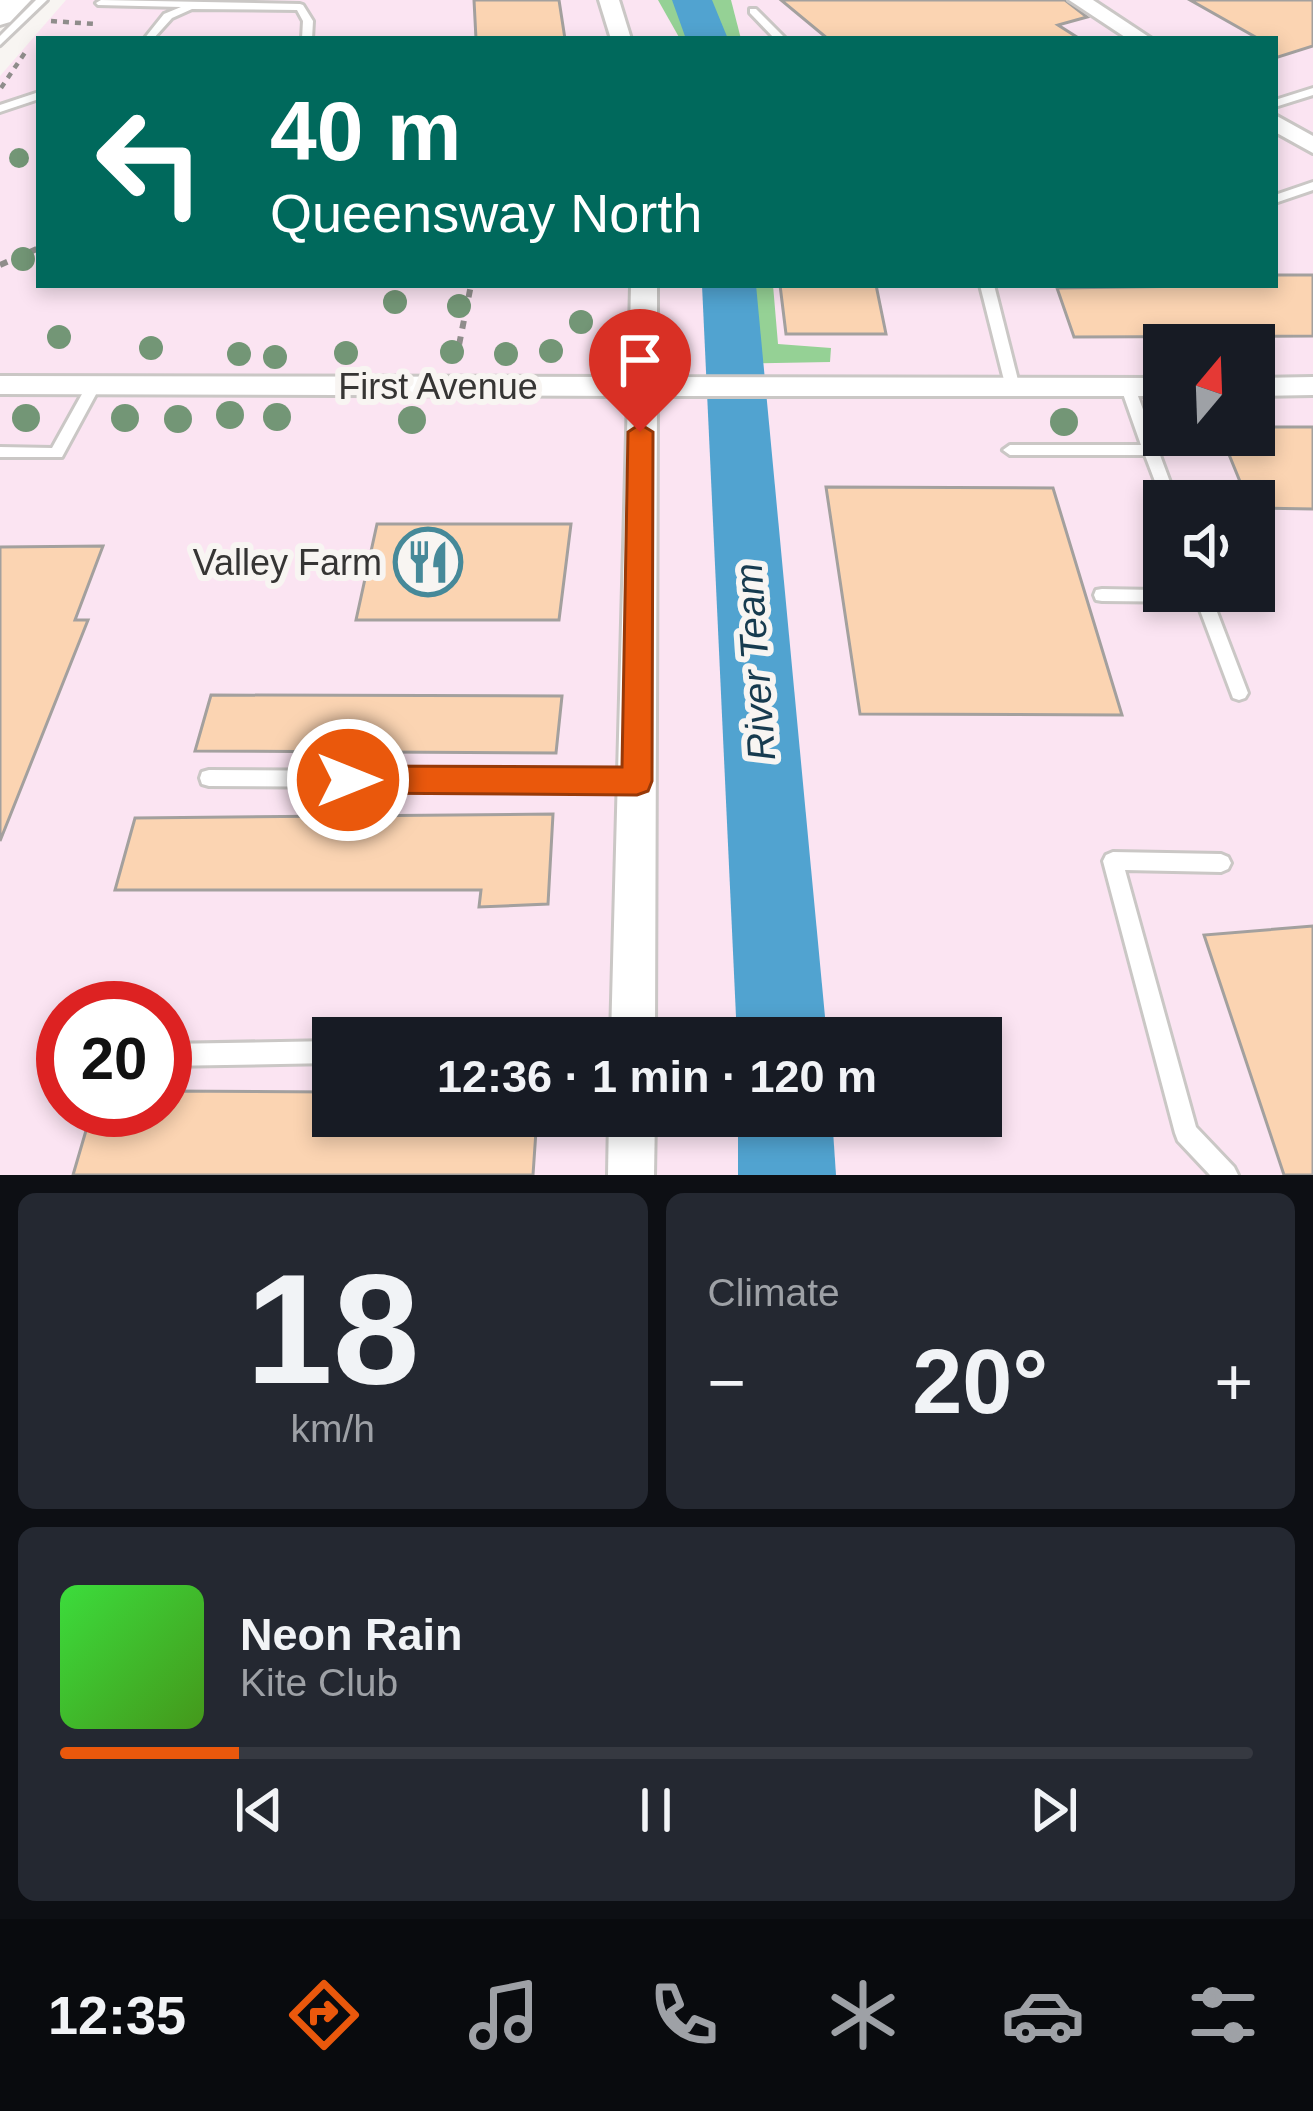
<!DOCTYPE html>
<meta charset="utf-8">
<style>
:root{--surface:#171b24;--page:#242831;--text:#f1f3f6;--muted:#9ea1a6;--line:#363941;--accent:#ea580c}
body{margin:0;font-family:Helvetica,sans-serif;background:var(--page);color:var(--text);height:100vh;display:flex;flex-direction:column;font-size:45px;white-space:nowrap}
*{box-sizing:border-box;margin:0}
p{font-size:39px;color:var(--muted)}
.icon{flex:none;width:66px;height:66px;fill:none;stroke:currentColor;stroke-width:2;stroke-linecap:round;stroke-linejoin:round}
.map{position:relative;height:1175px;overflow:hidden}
.side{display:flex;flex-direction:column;gap:18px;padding:18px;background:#0d0f14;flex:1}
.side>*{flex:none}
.hud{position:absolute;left:36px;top:36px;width:1242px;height:252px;border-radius:0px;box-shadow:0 6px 18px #0003;background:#00695c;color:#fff;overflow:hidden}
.needle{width:78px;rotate:19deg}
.buttons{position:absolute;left:1143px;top:324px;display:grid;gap:24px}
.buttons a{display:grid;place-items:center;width:132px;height:132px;border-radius:0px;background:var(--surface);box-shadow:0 6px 18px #0003;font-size:60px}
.speed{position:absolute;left:36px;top:981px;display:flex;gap:24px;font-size:60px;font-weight:700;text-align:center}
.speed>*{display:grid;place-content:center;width:156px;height:156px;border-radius:50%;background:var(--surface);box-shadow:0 6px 18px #0003;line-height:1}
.speed .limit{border:18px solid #d22;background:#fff;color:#111}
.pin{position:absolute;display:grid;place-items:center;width:102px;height:102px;color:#fff;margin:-123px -51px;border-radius:50% 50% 50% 0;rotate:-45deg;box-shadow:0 0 12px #0007}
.pin .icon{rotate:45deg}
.me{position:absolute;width:132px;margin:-66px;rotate:90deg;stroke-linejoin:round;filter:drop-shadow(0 0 9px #0008)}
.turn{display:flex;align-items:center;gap:42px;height:252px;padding:0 36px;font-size:54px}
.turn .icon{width:156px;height:156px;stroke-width:2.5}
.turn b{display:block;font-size:84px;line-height:102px}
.big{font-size:90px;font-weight:700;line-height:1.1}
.side .card{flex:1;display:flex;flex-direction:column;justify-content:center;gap:18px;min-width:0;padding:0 42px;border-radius:18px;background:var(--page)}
.side .dial{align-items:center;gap:0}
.dial b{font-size:156px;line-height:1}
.song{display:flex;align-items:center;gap:36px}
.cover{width:144px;height:144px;border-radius:18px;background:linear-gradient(135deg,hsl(120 70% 55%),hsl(100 70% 35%))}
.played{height:12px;border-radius:6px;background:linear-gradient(90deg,var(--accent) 15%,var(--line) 15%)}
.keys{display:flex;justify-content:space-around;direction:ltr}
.heat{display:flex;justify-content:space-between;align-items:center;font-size:66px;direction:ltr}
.side .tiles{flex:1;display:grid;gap:18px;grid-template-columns:1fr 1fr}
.card:last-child{grid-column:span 2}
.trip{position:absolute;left:312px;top:1017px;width:690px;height:120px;border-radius:0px;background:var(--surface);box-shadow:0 6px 18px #0003;font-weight:700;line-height:120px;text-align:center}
.menu{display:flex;height:192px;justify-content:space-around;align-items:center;background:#090b0e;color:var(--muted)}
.menu .icon{width:84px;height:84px}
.menu .current{color:var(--accent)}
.menu b{font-size:54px;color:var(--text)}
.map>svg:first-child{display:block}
.industrial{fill:#fbe4f2;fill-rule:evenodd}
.forest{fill:#95d195}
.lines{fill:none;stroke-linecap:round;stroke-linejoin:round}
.river{fill:#51a3d0;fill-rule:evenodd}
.building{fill:#fbd4b2;stroke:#a3a09e;stroke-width:3}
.service-casing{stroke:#cac7c5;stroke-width:6}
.minor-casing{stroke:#cac7c5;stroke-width:6}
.secondary-casing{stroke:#cac7c5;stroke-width:6}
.path-far1{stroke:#8f8d8b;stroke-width:4.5;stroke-dasharray:6 6;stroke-linecap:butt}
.path{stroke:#8f8d8b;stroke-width:6;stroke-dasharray:8 8;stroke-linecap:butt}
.service{fill:#fff;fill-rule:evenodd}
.minor{fill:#fff;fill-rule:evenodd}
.secondary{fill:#fff;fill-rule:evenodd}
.tree{fill:#739676}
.route{fill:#ea580c;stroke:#983908;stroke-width:3}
.labels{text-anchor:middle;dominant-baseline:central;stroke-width:12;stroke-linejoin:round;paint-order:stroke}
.street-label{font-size:36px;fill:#363534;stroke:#f8f5f2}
.poi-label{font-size:36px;fill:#363534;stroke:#f8f5f2;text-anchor:end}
.water-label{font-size:39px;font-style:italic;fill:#173b4f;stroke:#f8f5f2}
</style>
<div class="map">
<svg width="1313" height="1175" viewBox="0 0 1313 1175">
<rect width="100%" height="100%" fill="#f8f5f2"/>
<path class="industrial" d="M 66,0 L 1313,0 L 1313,1175 L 0,1175 L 0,76 ZM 39,39 L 1275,39 L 1275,285 L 39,285 ZM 1164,345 L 1254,345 L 1254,435 L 1164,435 ZM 1164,501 L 1254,501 L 1254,591 L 1164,591 ZM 63,1008 L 165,1008 L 165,1110 L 63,1110 ZM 333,1038 L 981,1038 L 981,1116 L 333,1116 Z"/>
<g class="forest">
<polygon points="658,0 731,0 741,39 680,39"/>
<polygon points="704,285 773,285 778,344 831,348 830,362 714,364"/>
</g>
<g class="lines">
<g class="river">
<polygon points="672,0 712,0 728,39 686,39"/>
<polygon points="702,285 756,285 827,1038 737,1038"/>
<polygon points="738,1116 832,1116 836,1175 738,1175"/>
</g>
</g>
<g class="building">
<polygon points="474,0 559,0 565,39 476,39"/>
<polygon points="781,0 1065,0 1087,17 1058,25 1080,39 828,39"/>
<polygon points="1190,0 1313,0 1313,46 1275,58 1275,39 1259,39"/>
<polygon points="1275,275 1313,275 1313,336 1074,337 1057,288 1275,285"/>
<polygon points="780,285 876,285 886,334 786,334"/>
<polygon points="1254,427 1313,427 1313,509 1254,508 1254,501 1248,501 1221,435 1254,435"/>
<polygon points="826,487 1053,488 1122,715 860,714"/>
<polygon points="377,524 571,524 559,620 356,620"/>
<polygon points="103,546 75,620 88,620 0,841 0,547"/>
<polygon points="211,695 562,696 556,753 195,751"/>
<polygon points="553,814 548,904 479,907 481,890 115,890 135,818"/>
<polygon points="1313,926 1313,1175 1284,1175 1204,935"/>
<polygon points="165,1091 333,1092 333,1116 537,1116 533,1175 73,1175 92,1110 165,1110"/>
</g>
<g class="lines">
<defs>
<g id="service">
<polygon points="36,0 47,0 0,45 0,36"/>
<polygon points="101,0 300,4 303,5 313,21 312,39 302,39 303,21 297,10 192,9 172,18 153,39 144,39 164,14 181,7 98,5 96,3"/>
<polygon points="750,9 756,9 786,39 775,39 750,13"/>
<polygon points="1313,88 1313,95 1275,107 1275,100"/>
<polygon points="39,92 39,99 0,112 0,105"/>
<polygon points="1313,182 1313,190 1275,203 1275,195"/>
<polygon points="980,285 994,285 1020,388 1018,391 1013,393 1006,388"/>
<polygon points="94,380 101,385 62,457 0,457 0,447 52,448 87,385"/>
<polygon points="1128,383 1135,388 1177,501 1164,501 1164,505 1145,455 1010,455 1003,450 1010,445 1141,445 1121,388"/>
<polygon points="1102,589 1209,591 1248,693 1245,698 1239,700 1233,698 1197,602 1102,601 1096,600 1094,595 1096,590"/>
<polygon points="209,770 636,773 643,775 645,781 643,787 636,789 209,786 202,784 200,778 202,772"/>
<polygon points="1113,852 1221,854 1228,857 1231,863 1228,869 1221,872 1125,870 1196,1127 1234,1167 1238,1175 1210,1175 1178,1141 1175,1133 1103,861 1106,855"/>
<polygon points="333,1041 333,1063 165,1066 165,1044"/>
</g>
<g id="minor">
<polygon points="599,0 619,0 631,39 611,39"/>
<polygon points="1069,0 1093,0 1152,39 1128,39"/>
<polygon points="1275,115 1313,136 1313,153 1275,132"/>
<polygon points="631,285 657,285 657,377 1164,378 1164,396 657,396 655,1038 611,1038 628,396 0,394 0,376 629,377"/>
<polygon points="1313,377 1313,395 1254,396 1254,378"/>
<polygon points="609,1116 655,1116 654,1175 608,1175"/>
</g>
<polygon id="secondary" points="0,0 31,0 10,22 0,25"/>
</defs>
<use href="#service" class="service-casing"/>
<use href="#minor" class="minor-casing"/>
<use href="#secondary" class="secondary-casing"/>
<g class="path-far1">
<polyline points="51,21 95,24"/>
<polyline points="1,88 26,51"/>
</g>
<g class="path">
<polyline points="0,265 39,248"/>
<polyline points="456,360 471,285"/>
</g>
<use href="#service" class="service"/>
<use href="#minor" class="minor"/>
<use href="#secondary" class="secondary"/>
</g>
<g class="tree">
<circle cx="19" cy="158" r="10"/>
<circle cx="23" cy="259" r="12"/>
<circle cx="395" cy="302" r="12"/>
<circle cx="459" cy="306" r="12"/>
<circle cx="581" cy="322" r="12"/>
<circle cx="59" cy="337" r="12"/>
<circle cx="151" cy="348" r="12"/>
<circle cx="551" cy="351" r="12"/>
<circle cx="452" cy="352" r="12"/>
<circle cx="346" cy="353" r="12"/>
<circle cx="239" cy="354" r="12"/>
<circle cx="506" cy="354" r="12"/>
<circle cx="275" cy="357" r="12"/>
<circle cx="230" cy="415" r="14"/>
<circle cx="277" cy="417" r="14"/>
<circle cx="26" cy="418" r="14"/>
<circle cx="125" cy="418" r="14"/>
<circle cx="178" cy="419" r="14"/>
<circle cx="412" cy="420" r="14"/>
<circle cx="1064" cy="422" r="14"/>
</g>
<polygon class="route" points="640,424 653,432 652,781 648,791 637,795 348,793 337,789 332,780 337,770 348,766 622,767 628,432"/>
<defs>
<symbol id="restaurant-ring" viewBox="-11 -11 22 22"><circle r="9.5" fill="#f8f5f2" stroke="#468999" stroke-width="1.5"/><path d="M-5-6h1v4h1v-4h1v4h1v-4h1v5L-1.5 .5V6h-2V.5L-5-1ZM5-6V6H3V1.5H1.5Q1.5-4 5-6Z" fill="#468999"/></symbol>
</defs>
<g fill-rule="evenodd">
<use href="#restaurant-ring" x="390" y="524" width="76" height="76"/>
</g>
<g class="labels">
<g class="street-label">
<text x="438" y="386">First Avenue</text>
</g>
<g class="poi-label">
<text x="382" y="562">Valley Farm</text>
</g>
<g class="water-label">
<text transform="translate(755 662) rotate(-94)">River Team</text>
</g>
</g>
</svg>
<div class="buttons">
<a><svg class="needle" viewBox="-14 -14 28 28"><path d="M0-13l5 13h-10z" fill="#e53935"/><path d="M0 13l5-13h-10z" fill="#9ea1a6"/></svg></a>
<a><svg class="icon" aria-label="sound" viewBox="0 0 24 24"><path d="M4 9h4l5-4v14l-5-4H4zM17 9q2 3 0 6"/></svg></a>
</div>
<div class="speed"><div class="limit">20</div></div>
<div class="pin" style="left:640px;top:432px;background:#d93025"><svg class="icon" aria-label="arrive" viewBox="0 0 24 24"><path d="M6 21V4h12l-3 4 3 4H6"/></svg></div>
<svg class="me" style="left:348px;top:780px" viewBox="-20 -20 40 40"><circle r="17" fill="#ea580c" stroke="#fff" stroke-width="3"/><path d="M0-11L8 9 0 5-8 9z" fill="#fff"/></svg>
<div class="trip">12:36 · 1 min · 120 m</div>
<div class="hud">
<div class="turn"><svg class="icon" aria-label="left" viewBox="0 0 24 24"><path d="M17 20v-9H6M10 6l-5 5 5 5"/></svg><div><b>40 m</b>Queensway North</div></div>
</div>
</div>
<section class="side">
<div class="tiles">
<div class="card dial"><b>18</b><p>km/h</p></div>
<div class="card"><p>Climate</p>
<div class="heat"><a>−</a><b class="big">20°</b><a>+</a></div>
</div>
<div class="card">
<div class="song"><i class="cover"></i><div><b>Neon Rain</b><p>Kite Club</p></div></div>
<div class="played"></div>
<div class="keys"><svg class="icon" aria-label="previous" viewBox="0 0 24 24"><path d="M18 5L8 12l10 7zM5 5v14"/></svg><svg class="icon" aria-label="pause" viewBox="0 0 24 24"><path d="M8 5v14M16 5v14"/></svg><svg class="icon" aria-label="next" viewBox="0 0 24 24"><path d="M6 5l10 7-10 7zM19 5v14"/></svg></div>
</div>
</div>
</section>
<nav class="menu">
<b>12:35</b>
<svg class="icon current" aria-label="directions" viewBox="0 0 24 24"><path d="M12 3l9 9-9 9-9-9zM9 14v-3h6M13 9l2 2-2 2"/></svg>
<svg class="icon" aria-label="music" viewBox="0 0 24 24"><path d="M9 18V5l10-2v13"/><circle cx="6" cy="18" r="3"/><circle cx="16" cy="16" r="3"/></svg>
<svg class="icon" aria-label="phone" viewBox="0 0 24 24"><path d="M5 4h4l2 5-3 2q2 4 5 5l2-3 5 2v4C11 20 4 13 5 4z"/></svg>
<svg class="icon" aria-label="climate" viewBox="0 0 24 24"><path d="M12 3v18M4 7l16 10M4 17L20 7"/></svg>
<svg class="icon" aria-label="car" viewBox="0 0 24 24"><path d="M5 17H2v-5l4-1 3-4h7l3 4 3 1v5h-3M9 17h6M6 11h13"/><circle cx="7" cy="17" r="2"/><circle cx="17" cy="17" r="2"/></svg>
<svg class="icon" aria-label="filters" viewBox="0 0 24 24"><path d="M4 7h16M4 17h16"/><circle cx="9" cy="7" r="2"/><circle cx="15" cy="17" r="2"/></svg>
</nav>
